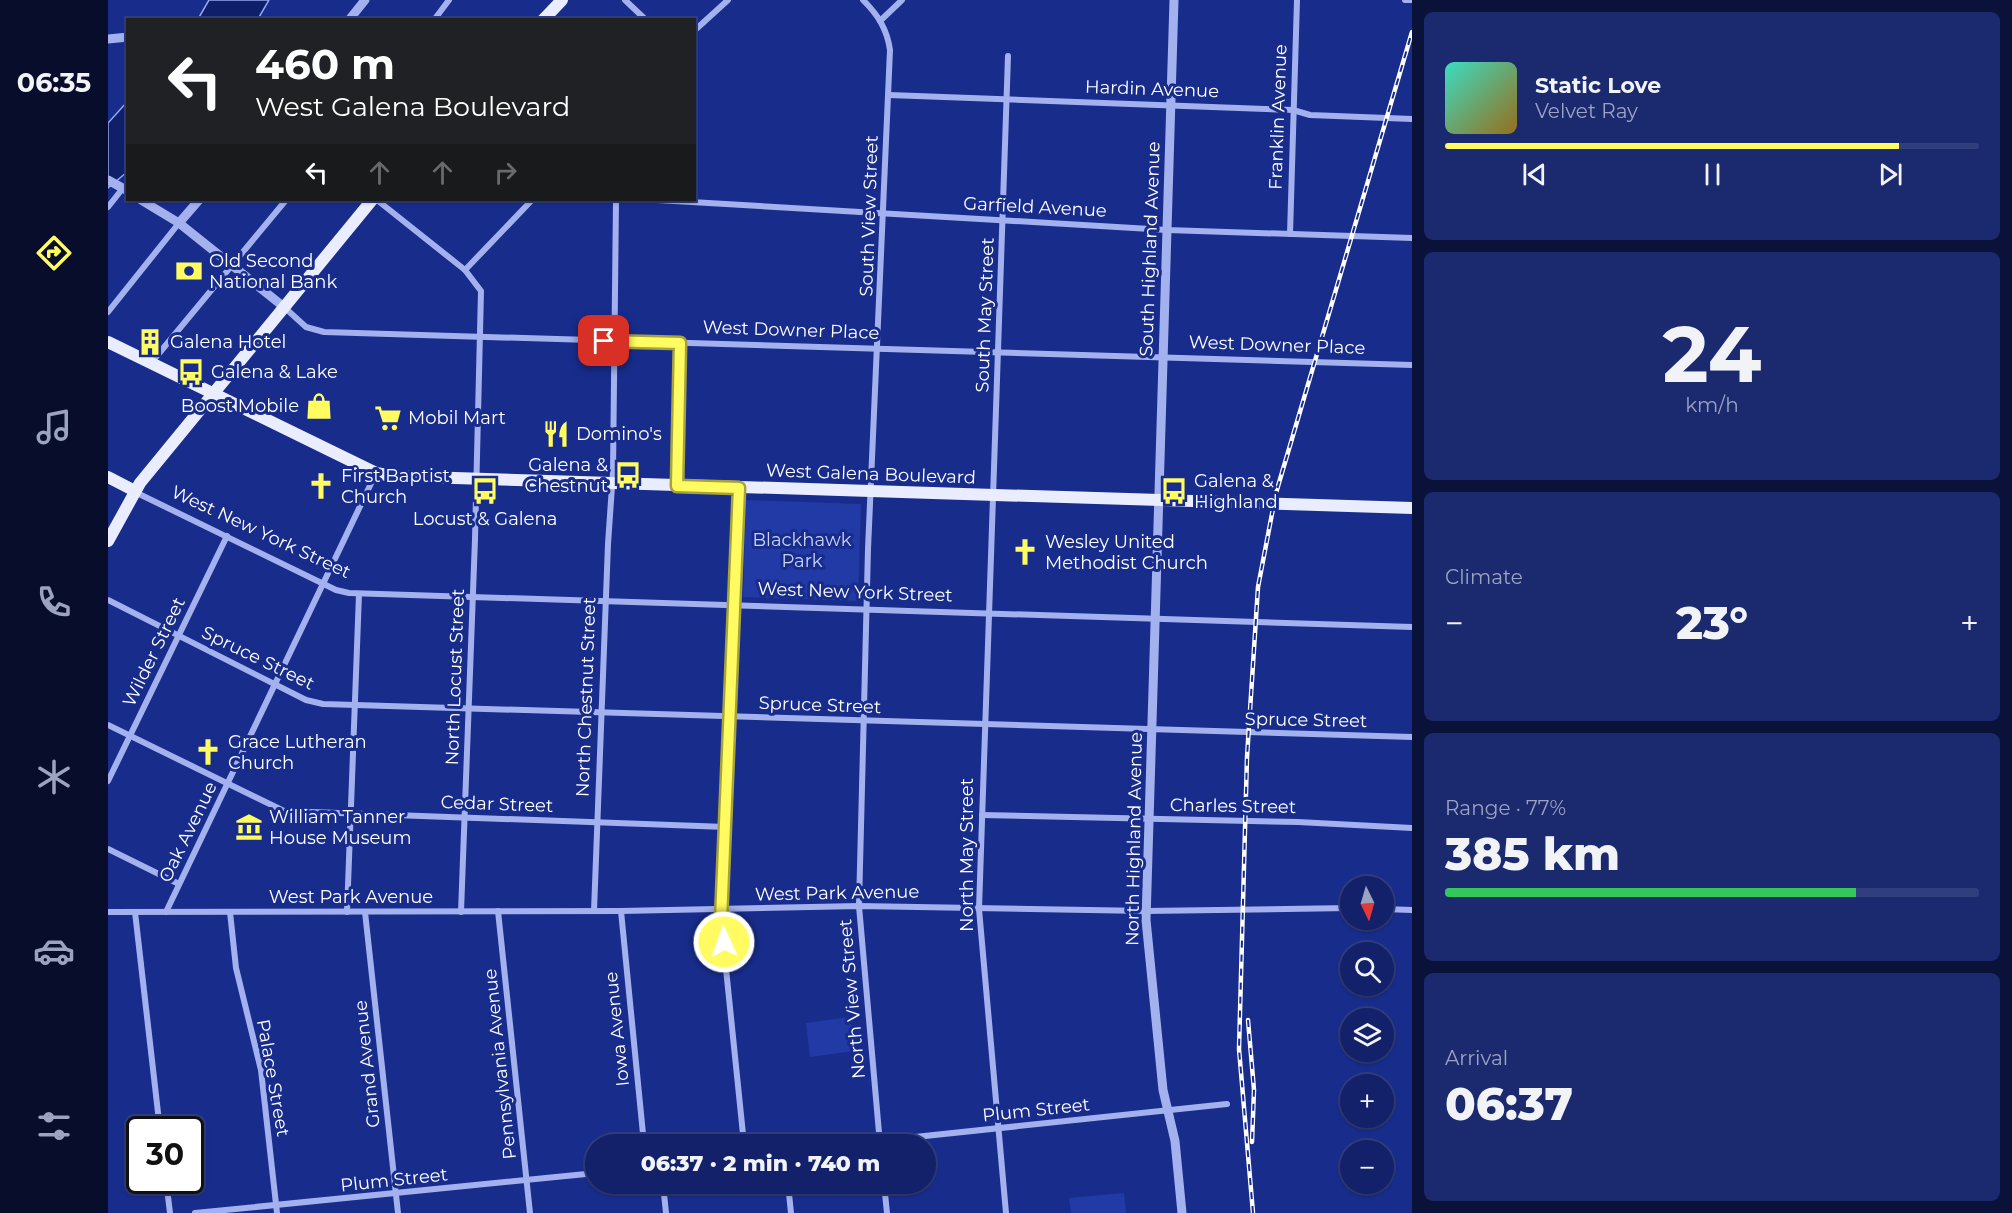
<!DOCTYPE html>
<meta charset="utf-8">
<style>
:root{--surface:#122169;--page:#1b296f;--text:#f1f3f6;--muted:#9ca3c0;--line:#313e7d;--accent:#fffb60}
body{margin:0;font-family:Montserrat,sans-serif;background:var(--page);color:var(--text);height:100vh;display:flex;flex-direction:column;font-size:22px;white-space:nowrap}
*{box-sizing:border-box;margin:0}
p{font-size:20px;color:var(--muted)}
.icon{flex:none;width:33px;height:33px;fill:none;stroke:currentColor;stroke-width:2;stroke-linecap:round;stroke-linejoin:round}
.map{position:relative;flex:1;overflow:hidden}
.sheet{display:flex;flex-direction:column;gap:12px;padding:12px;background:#0a123a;width:600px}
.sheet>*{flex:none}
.guide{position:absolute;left:18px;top:18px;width:570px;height:183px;border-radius:0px;box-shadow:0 2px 4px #0004,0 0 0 2px var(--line);background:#202124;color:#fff;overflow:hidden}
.needle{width:39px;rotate:175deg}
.fabs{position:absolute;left:1232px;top:876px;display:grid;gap:12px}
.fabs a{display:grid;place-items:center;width:54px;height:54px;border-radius:50%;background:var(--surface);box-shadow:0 2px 4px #0004,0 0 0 2px var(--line);font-size:30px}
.speed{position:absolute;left:18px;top:1116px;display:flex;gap:12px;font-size:30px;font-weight:700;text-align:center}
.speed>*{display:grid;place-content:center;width:78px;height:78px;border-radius:50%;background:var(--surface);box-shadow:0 2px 4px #0004,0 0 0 2px var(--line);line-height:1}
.speed .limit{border:3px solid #111;border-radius:9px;background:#fff;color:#111}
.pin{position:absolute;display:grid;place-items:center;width:51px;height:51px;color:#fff;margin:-26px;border-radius:12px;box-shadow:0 3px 9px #0006}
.me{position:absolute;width:66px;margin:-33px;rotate:357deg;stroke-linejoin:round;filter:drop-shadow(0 0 4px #0008)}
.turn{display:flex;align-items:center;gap:21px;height:126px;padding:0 30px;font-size:27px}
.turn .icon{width:78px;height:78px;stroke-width:2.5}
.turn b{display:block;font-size:42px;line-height:51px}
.lanes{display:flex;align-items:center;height:57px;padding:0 30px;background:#0003;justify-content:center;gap:30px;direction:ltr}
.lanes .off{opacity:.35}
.big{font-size:45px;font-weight:800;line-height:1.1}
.sheet .widget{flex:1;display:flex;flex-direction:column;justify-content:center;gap:9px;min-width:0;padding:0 21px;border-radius:9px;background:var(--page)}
.sheet .dial{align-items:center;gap:0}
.dial b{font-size:78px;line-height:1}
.song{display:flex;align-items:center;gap:18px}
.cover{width:72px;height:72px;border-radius:9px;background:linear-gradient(135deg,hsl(170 70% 55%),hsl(40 70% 35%))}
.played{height:6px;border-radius:3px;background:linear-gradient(90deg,var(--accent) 85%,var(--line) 85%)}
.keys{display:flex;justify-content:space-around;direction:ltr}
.heat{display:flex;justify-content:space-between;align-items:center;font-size:33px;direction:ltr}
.charge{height:9px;border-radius:4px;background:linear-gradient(90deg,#34c759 77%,var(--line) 0)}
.trip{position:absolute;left:477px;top:1134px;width:351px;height:60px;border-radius:30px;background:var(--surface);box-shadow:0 2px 4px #0004,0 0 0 2px var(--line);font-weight:800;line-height:60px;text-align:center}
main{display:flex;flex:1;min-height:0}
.tab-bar{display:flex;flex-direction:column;width:108px;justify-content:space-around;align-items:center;background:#070d2a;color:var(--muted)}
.tab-bar .icon{width:42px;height:42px}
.tab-bar .on{color:var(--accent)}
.tab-bar b{font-size:27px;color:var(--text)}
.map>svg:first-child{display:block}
.green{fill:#213aa5}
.water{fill:#101f69;stroke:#95a8f1;stroke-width:1.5}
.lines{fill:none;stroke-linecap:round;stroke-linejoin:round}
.minor{stroke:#a3b1ee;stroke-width:6}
.tertiary{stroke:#a3b1ee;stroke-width:9}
.primary{stroke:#eaedff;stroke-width:12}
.rail-casing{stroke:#fff;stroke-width:4.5}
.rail{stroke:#182c8c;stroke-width:2;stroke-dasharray:7;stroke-linecap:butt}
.route-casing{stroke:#a6a33e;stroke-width:15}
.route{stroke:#fffb60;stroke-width:10}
.labels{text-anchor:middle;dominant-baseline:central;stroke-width:6;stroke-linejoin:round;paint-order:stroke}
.street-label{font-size:18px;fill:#fff;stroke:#182c8c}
.poi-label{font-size:18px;fill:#fff;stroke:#182c8c;text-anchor:start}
.park-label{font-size:18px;fill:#c9d2fa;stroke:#182c8c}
</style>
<main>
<nav class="tab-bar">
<b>06:35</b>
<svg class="icon on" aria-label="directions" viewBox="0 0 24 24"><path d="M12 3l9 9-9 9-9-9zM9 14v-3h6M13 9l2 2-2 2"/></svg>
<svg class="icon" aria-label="music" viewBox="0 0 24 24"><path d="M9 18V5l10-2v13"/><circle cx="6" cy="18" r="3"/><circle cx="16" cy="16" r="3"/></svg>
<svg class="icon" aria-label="phone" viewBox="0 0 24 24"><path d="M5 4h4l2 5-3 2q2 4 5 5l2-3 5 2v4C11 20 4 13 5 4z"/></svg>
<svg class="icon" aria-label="climate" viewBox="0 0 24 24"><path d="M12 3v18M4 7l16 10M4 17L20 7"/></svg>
<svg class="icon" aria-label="car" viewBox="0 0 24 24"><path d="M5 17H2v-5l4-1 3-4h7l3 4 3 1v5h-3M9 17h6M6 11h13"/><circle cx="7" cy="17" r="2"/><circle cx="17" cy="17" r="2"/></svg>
<svg class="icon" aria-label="filters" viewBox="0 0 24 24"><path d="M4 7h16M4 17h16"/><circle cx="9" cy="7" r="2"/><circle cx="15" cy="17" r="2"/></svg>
</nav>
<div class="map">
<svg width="1304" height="1213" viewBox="0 0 1304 1213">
<rect width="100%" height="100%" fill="#182c8c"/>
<g class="green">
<polygon points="638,500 753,504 750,601 635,597"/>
<polygon points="742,1017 746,1051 702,1057 698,1023"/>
<polygon points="1016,1193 1018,1213 963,1213 961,1198"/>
</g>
<g class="water">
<polygon points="101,0 161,0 150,19 90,19"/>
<polygon points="19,102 19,172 0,188 0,123"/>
</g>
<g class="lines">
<g class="minor">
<polyline points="517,0 538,20"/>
<path d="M 755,0 C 770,15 779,29 782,50 L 760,549 L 751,906 L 772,1144"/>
<polyline points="1297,0 1304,0"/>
<polyline points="326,20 341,0"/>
<polyline points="772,21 794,0"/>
<polyline points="586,31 620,0"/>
<polyline points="781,95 1185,110 1202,115 1304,119"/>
<polyline points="269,200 357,270 373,291 367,539 353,912"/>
<polyline points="549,200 1059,230 1304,238"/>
<polyline points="0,207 15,188"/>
<polyline points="1182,234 1189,0"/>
<polyline points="357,270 424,200"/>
<polyline points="176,307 198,327 216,332 1304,365"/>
<polyline points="0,312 71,223"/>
<polyline points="43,363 178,200"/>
<polyline points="569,485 572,343"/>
<polyline points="631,487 613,920 636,1144"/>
<polyline points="27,492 228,590 241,593 1304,627"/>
<polyline points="0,600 198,700 215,704 1304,737"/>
<polyline points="0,725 176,811 618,827"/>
<polyline points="0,781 119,536"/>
<polyline points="874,815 1190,822 1304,828"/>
<polyline points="0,849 71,884"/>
<polyline points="1275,909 1304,910"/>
<polyline points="390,911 422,1213"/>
<polyline points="486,911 500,544 505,472 508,200"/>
<polyline points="513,911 536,1144"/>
<polyline points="0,912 513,911 751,906 1038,911 1242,908"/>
<polyline points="27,912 52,1130"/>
<polyline points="58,912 268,473"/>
<polyline points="122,912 128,968 153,1070 169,1213"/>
<polyline points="239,912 251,594"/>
<polyline points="257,912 290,1213"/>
<polyline points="741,1144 1119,1104"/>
<polyline points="58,1180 62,1213"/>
<polyline points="555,1184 558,1213"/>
<polyline points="680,1184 683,1213"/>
<polyline points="776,1184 779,1213"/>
<polyline points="87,1213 488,1173"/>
<polyline points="898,1213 871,909 900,56"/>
</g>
<g class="tertiary">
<polyline points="1066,0 1038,920 1055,1090 1067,1141 1074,1213"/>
<polyline points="241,20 257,0"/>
<polyline points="0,39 20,37"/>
<polyline points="0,180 20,191"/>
<polyline points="33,200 71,223 176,307"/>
<polyline points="71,223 91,200"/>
</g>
<g class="primary">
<polyline points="435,20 454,0"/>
<polyline points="0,342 268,473 284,476 1304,508"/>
<polyline points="0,477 27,491"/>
<polyline points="0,541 32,483 264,200"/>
</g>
<defs>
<g id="rail">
<polyline points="1140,1020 1146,1090 1144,1142"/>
<polyline points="1145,1213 1131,1049 1139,757 1150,587 1168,493 1304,32"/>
</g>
</defs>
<use href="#rail" class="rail-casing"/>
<use href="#rail" class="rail"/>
</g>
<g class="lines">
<defs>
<polyline id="route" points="496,341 572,343 569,486 631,488 613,920 616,942"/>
</defs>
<use href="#route" class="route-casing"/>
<use href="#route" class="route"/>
</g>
<defs>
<symbol id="bank-bare" viewBox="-9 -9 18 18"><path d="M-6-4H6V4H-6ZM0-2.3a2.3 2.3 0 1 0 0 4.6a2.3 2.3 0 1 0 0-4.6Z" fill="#fffb60" stroke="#182c8c" stroke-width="2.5" paint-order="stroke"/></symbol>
<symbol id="building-bare" viewBox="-9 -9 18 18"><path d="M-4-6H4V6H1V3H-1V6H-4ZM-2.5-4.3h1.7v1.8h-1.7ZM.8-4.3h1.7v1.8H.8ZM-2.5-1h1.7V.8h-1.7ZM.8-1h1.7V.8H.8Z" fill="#fffb60" stroke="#182c8c" stroke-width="2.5" paint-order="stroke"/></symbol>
<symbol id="bus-bare" viewBox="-9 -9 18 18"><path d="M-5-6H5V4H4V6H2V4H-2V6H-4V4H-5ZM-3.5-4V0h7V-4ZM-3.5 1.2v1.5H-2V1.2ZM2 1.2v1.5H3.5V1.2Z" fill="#fffb60" stroke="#182c8c" stroke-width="2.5" paint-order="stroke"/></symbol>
<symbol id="shop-bare" viewBox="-9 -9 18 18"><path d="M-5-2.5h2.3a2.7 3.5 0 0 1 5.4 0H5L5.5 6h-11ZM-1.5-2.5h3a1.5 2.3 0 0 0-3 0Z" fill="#fffb60" stroke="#182c8c" stroke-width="2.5" paint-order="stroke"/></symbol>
<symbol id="supermarket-bare" viewBox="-9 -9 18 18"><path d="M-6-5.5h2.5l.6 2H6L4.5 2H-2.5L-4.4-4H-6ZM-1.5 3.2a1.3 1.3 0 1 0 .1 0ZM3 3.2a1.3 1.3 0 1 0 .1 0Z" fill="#fffb60" stroke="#182c8c" stroke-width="2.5" paint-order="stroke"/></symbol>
<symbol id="restaurant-bare" viewBox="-9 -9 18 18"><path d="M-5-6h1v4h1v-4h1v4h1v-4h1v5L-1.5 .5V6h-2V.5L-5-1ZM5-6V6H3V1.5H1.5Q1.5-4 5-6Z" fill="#fffb60" stroke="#182c8c" stroke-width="2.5" paint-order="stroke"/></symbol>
<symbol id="church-bare" viewBox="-9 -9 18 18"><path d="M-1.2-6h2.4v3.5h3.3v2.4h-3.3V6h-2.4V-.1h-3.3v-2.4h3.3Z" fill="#fffb60" stroke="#182c8c" stroke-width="2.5" paint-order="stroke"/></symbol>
<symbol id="museum-bare" viewBox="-9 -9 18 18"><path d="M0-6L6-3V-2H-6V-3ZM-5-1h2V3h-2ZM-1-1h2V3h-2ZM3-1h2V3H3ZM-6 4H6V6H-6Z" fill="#fffb60" stroke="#182c8c" stroke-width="2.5" paint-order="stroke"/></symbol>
</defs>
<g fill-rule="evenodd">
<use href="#bank-bare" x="62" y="252" width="38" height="38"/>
<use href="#building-bare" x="23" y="323" width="38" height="38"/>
<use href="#bus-bare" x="64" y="353" width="38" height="38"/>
<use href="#shop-bare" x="192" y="387" width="38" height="38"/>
<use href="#supermarket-bare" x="261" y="399" width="38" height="38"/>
<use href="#restaurant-bare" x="429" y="415" width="38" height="38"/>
<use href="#bus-bare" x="501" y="456" width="38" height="38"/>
<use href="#church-bare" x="194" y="467" width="38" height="38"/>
<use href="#bus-bare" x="358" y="472" width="38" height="38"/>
<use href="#bus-bare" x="1047" y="472" width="38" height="38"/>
<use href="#church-bare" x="898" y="533" width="38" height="38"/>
<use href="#church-bare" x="81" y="733" width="38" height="38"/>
<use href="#museum-bare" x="122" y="808" width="38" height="38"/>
</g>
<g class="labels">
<g class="street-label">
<text transform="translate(1044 89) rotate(2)">Hardin Avenue</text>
<text transform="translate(1170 117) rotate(-88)">Franklin Avenue</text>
<text transform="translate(927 207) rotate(3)">Garfield Avenue</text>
<text transform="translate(761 216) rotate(-88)">South View Street</text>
<text transform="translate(1042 249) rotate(-88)">South Highland Avenue</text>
<text transform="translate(877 315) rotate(-88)">South May Street</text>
<text transform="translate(683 330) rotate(2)">West Downer Place</text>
<text transform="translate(1169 345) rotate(2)">West Downer Place</text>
<text transform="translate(763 474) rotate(2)">West Galena Boulevard</text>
<text transform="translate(153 532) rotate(25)">West New York Street</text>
<text transform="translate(747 592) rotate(2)">West New York Street</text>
<text transform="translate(46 652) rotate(-64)">Wilder Street</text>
<text transform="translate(150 658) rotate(26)">Spruce Street</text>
<text transform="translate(347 677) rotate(-88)">North Locust Street</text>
<text transform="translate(478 697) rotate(-88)">North Chestnut Street</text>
<text transform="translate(712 705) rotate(2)">Spruce Street</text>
<text transform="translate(1198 720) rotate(1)">Spruce Street</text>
<text transform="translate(389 804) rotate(2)">Cedar Street</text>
<text transform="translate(1125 806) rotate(1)">Charles Street</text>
<text transform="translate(80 832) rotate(-64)">Oak Avenue</text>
<text transform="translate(1026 839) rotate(-89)">North Highland Avenue</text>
<text transform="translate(859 855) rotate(-90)">North May Street</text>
<text transform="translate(729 893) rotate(-1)">West Park Avenue</text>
<text x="243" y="897">West Park Avenue</text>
<text transform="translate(744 999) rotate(-95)">North View Street</text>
<text transform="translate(509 1029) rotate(-96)">Iowa Avenue</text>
<text transform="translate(259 1064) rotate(-96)">Grand Avenue</text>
<text transform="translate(392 1064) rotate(-96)">Pennsylvania Avenue</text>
<text transform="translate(165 1078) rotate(80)">Palace Street</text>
<text transform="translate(928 1110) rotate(-6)">Plum Street</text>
<text transform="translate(286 1180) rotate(-6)">Plum Street</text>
</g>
<g class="poi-label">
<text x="101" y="261">Old Second<tspan x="101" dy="21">National Bank</tspan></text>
<text x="62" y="342">Galena Hotel</text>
<text x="103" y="372">Galena &amp; Lake</text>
<text x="191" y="406" text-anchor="end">Boost Mobile</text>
<text x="300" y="418">Mobil Mart</text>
<text x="468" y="434">Domino's</text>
<text x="500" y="465" text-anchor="end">Galena &amp;<tspan x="500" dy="21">Chestnut</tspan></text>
<text x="233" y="476">First Baptist<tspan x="233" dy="21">Church</tspan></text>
<text x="1086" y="481">Galena &amp;<tspan x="1086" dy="21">Highland</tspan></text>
<text x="377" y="519" text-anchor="middle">Locust &amp; Galena</text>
<text x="937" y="542">Wesley United<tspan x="937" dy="21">Methodist Church</tspan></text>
<text x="120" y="742">Grace Lutheran<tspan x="120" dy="21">Church</tspan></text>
<text x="161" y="817">William Tanner<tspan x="161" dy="21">House Museum</tspan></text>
</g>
<g class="park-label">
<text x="694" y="540">Blackhawk<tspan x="694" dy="21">Park</tspan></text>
</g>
</g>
</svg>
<div class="fabs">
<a><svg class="needle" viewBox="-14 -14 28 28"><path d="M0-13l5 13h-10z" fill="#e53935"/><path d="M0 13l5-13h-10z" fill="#9ca3c0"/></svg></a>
<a><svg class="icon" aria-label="search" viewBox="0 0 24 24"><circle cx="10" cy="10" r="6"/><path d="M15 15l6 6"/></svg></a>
<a><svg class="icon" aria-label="layers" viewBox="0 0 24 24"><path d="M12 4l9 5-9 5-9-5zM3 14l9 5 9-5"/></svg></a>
<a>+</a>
<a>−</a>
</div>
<div class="speed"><div class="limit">30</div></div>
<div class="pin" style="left:496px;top:341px;background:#d93025"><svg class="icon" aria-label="arrive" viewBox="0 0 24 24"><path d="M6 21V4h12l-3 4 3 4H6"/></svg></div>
<svg class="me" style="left:616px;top:942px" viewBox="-20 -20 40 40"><circle r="17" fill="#fffb60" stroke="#fff" stroke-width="3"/><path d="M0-11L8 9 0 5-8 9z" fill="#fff"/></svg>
<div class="trip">06:37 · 2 min · 740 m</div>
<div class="guide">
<div class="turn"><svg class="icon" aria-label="left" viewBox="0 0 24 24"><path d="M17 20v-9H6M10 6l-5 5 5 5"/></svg><div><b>460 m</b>West Galena Boulevard</div></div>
<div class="lanes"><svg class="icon" aria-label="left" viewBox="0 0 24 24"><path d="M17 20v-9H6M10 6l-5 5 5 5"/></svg><svg class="icon off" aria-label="ahead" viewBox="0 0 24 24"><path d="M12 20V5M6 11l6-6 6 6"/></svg><svg class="icon off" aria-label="ahead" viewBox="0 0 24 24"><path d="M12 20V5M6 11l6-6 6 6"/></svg><svg class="icon off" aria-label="right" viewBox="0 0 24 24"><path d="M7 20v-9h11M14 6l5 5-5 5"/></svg></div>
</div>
</div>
<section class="sheet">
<div class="widget">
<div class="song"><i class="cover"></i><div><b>Static Love</b><p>Velvet Ray</p></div></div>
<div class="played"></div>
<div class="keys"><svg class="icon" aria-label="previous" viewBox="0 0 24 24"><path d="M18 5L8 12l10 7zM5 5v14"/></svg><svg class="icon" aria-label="pause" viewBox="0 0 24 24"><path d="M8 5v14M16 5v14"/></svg><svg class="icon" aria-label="next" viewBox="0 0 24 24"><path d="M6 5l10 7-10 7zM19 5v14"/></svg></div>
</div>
<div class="widget dial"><b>24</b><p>km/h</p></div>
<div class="widget"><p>Climate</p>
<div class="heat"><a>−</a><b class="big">23°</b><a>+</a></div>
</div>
<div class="widget"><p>Range · 77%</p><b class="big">385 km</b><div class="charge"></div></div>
<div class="widget"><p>Arrival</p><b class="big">06:37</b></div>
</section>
</main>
